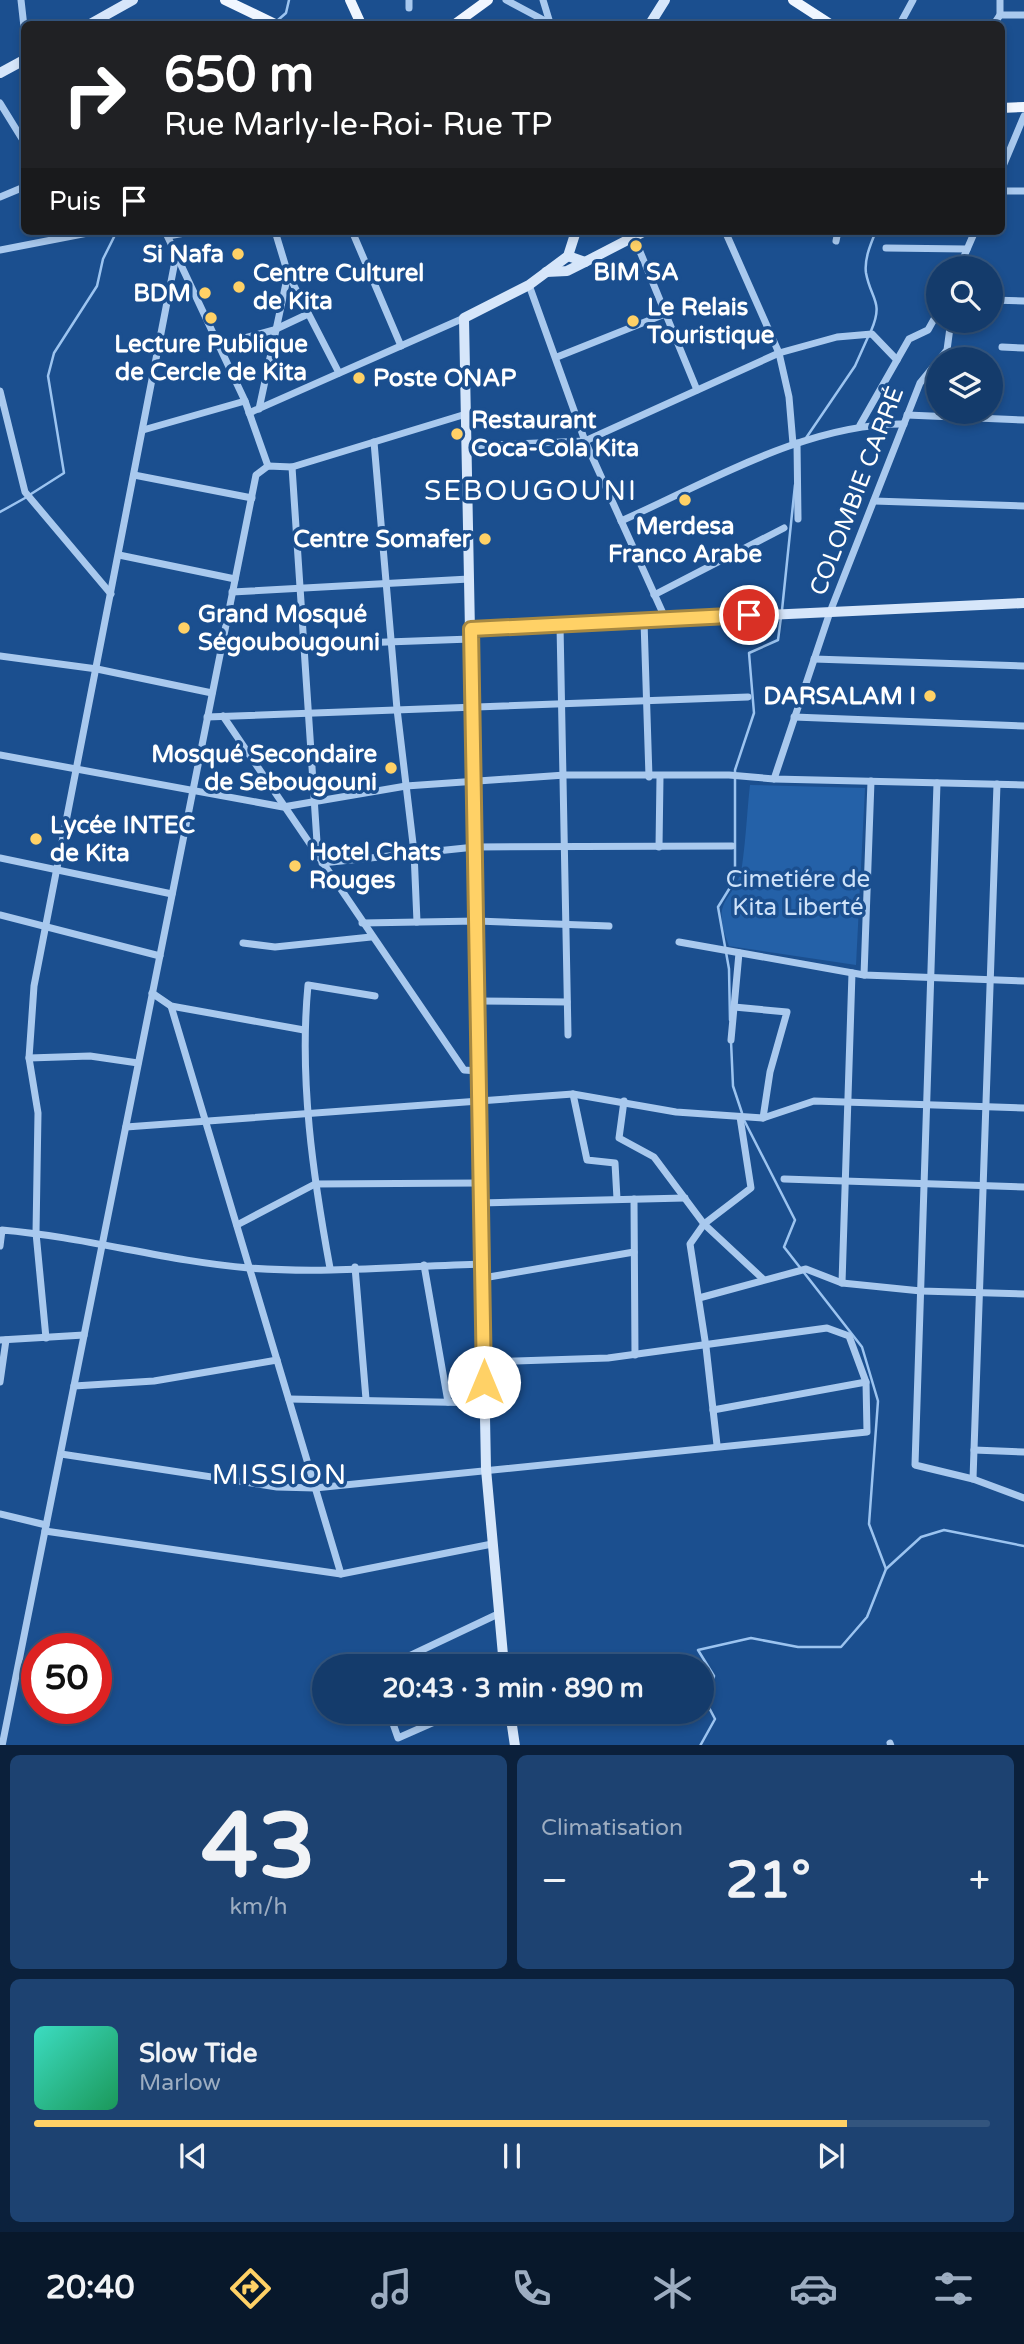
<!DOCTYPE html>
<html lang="fr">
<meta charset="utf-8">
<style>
:root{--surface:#143b6b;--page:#1d4271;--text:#f1f3f6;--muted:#9dadc1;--line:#33557e;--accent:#ffd166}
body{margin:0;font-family:"Varela Round",sans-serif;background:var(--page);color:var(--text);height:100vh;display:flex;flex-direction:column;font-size:26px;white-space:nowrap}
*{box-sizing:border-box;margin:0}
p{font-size:23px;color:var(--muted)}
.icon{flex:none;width:38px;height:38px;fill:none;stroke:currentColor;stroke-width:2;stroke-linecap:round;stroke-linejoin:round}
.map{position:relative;height:1745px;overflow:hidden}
.panel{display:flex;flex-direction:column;gap:10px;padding:10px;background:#0b203b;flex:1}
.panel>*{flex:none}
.hud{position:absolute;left:21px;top:21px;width:984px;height:214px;border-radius:10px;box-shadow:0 4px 10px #0003,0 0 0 2px var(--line);background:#202124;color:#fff;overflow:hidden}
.fabs{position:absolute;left:926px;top:256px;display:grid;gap:14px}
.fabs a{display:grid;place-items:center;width:77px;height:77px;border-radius:50%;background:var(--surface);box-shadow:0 4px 10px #0003,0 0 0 2px var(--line);font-size:35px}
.speed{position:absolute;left:21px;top:1633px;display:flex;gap:14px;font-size:35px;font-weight:700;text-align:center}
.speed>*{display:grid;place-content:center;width:91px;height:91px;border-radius:50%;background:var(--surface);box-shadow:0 4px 10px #0003,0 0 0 2px var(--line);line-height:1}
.speed .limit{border:10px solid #d22;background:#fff;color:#111}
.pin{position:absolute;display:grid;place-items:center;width:60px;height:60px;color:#fff;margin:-30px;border:4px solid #fff;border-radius:50%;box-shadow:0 2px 7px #0007}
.me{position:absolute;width:77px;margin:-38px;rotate:0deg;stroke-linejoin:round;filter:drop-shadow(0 0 5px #0008)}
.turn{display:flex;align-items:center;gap:24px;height:147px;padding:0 28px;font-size:32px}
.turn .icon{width:91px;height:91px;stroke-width:2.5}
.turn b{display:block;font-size:49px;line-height:60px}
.then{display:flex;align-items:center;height:66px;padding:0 28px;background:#0003;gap:14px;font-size:26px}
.big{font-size:52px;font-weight:700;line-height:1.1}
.panel .tile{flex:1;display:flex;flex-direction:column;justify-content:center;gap:10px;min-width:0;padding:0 24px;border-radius:10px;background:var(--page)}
.panel .dial{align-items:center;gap:0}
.dial b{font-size:91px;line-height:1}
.song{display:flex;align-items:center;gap:21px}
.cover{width:84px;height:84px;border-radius:10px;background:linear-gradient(135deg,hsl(170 70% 55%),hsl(150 70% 35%))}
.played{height:7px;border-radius:4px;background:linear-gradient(90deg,var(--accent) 85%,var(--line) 85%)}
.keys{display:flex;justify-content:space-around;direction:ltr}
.heat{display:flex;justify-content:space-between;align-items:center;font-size:38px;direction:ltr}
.panel .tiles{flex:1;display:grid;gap:10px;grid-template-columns:1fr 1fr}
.tile:last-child{grid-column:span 2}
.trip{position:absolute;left:312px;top:1654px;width:402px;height:70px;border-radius:35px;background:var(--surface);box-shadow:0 4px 10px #0003,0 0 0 2px var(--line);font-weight:700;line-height:70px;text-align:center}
.tab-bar{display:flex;height:112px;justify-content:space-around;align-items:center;background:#08182b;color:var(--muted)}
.tab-bar .icon{width:49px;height:49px}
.tab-bar .selected{color:var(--accent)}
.tab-bar b{font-size:32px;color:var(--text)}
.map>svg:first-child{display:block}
.green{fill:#2461a8}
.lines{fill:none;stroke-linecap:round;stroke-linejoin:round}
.stream{stroke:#9cc4f0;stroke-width:2.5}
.street{stroke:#a9c9ee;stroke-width:7}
.secondary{stroke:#d6e6fa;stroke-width:10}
.primary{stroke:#f0f6ff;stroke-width:10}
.route-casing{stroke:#a68842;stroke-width:18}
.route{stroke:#ffd166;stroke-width:12}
.poi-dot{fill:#ffd166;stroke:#1b4f8f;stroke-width:2.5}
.labels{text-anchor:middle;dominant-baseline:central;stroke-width:7;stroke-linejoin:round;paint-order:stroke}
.poi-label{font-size:24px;font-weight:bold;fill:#fff;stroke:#1b4f8f;text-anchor:start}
.street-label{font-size:24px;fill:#fff;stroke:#1b4f8f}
.park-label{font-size:24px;fill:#cfe3fa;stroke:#1b4f8f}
.quarter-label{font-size:28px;letter-spacing:2px;fill:#fff;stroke:#1b4f8f}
</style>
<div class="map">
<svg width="1024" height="1746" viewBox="0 0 1024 1746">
<rect width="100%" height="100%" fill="#1b4f8f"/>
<path class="green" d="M 750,785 L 865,788 L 856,965 L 729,946 C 709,895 735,904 742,866 C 746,839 747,811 750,785 Z"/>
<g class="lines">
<g class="stream">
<polyline points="278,20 286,13 289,0"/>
<path d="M 871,331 C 884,301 871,300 866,273 C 864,259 871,243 876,231"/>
<polyline points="806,438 855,366 868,337"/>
<polyline points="31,494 64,473 48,376 54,353 97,286 103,259 117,231"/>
<polyline points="0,512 25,498"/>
<polyline points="782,610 795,485"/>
<polyline points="730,1020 729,969 718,907 731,886 735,871 735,770 754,713 749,653 778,640 781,617"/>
<polyline points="731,1041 733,1086 742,1113"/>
<polyline points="886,1569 921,1537 944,1530 1024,1546"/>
<polyline points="700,1746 715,1719 705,1700 714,1676 698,1650 751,1638 798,1647 841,1647 867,1617 886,1569 869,1524 878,1401 862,1347 784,1247 795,1220 744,1120"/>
</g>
<g class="street">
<polyline points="21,0 24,27"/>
<polyline points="506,0 551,24"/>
<polyline points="543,0 550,23"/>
<polyline points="409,8 409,0"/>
<polyline points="1000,15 1024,15"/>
<polyline points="900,24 913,0"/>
<polyline points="994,24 1000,15 1000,0"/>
<polyline points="0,103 24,142"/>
<polyline points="1001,171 1024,116"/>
<polyline points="1001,191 1024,191"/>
<polyline points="0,197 24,187"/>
<polyline points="165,231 245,401 268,466"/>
<polyline points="275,231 288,274 339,373"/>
<polyline points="352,231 401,346"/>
<polyline points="725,231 779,353 789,397 793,444"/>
<polyline points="168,236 196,231"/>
<polyline points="634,237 697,390"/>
<polyline points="836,241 838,231"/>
<polyline points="886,248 967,249"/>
<polyline points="0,250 98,231"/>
<polyline points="959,268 975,231"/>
<polyline points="529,285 585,441 666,620"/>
<polyline points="990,300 1024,301"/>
<polyline points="218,345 274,330 308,314"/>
<polyline points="1002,347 1024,348"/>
<polyline points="557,357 665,314"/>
<polyline points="940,359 947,350 951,320"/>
<polyline points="0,391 25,492 111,594"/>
<polyline points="259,409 288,274"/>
<polyline points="249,413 464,318"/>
<polyline points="907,415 1024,420"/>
<polyline points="860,425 909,339 928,330 938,312"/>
<polyline points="143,430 245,401"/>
<polyline points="374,442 397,709 414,852 417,922"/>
<polyline points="797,443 798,519"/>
<polyline points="467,446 585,441 779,353 837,337 872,334 897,360"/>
<polyline points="292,467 318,857"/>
<polyline points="134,475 252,498"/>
<polyline points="874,501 1024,506"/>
<path d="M 621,521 C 709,482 807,423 904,424"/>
<polyline points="119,555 235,579"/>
<polyline points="232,592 469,579"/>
<polyline points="654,595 784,528"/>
<polyline points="644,621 649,777"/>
<polyline points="560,625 568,1035"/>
<polyline points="221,648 471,639"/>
<polyline points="0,656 97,669 212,693"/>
<polyline points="814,659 1024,666"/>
<polyline points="223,716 464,1070 478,1071"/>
<polyline points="207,717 748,697"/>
<polyline points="794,717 1024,726"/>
<polyline points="0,755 283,807 406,786 565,775 729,775 774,779 1024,785"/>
<polyline points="774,779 830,612 920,383 938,361"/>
<polyline points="937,783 915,1465 973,1479 1024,1498"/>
<polyline points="659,847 660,777"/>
<polyline points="0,858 172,894"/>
<polyline points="322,863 475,847 732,846"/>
<polyline points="0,915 160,956"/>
<polyline points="362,923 477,921 609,926"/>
<polyline points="679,942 864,975 1024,981"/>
<polyline points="243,943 275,947 371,937"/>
<polyline points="864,975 871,781"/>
<polyline points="152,993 171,1006 304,1030"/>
<polyline points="478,1001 567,1002"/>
<polyline points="171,1006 341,1574"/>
<polyline points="734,1007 787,1012 770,1072 763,1118"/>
<polyline points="731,1040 739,953"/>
<polyline points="29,1058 90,1056 138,1063"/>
<polyline points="573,1094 587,1160 615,1163 617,1199"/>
<polyline points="624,1101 619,1138 654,1157 704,1224 763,1279"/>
<polyline points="126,1127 573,1094 676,1112 763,1118 814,1101 1024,1108"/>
<polyline points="784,1179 1024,1187"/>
<polyline points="634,1199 635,1355"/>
<polyline points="480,1203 685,1198"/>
<polyline points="237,1225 315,1184 480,1183"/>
<path d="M 0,1246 L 2,1230 C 85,1237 166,1261 249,1268 C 326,1274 406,1266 483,1264"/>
<polyline points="424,1265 448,1402"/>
<polyline points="355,1267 366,1399"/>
<path d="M 330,1268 C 313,1176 299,1079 308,985 L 375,996"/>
<polyline points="483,1278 634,1252"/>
<polyline points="842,1283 852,973"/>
<polyline points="699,1298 806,1269 842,1283 921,1291 1024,1294"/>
<polyline points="46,1338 36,1233 38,1113 29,1058 34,986 176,256"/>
<polyline points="0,1340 84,1335"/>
<polyline points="0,1382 6,1340"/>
<polyline points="74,1386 154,1381 277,1360"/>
<polyline points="289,1399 484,1403"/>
<polyline points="713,1410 866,1382"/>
<polyline points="717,1445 706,1347 690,1244 704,1224 751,1188 740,1117"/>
<polyline points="974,1450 1024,1452"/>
<polyline points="61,1454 277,1487 315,1488 867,1432 866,1382 849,1336 827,1328 608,1358 484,1362"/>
<polyline points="973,1479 997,784"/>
<polyline points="0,1514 46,1525"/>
<polyline points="45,1531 341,1574 492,1544"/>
<polyline points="388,1666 498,1614"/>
<polyline points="389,1712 398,1738 457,1712"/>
<polyline points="890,1743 891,1746"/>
<polyline points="2,1746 256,475 268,466 292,467 466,414"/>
</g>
<g class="secondary">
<polyline points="90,24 133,0"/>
<polyline points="650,24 665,0"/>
<polyline points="0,73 24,60"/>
<polyline points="568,256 585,262 645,231"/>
<polyline points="546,272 567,271 585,262"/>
<polyline points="471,629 1024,603"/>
<polyline points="504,1666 486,1469 464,318 529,285 568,256 576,231"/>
<polyline points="510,1712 515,1746"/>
</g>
<g class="primary">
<polyline points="225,0 275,24"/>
<polyline points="350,0 361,24"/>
<polyline points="793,0 830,24"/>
<polyline points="455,24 488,0"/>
<polyline points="1001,108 1024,107"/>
</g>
</g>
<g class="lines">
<defs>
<polyline id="route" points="484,1382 471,629 749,615"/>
</defs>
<use href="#route" class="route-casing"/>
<use href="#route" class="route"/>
</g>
<g class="poi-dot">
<circle cx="636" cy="246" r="7"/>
<circle cx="238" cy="254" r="7"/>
<circle cx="239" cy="287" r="7"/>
<circle cx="205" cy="293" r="7"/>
<circle cx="211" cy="318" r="7"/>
<circle cx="633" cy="321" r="7"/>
<circle cx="359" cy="378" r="7"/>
<circle cx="457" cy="434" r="7"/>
<circle cx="685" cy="500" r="7"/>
<circle cx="485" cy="539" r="7"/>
<circle cx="184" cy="628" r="7"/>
<circle cx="930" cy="696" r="7"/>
<circle cx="391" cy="768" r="7"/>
<circle cx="36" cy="839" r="7"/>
<circle cx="295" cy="866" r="7"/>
</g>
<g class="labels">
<g class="poi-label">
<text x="224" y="254" text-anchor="end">Si Nafa</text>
<text x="636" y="272" text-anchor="middle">BIM SA</text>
<text x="253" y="273">Centre Culturel<tspan x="253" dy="28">de Kita</tspan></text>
<text x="191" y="293" text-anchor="end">BDM</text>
<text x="647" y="307">Le Relais<tspan x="647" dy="28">Touristique</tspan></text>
<text x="211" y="344" text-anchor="middle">Lecture Publique<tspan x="211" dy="28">de Cercle de Kita</tspan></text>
<text x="373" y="378">Poste ONAP</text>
<text x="471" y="420">Restaurant<tspan x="471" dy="28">Coca-Cola Kita</tspan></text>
<text x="685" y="526" text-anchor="middle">Merdesa<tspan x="685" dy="28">Franco Arabe</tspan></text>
<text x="471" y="539" text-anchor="end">Centre Somafer</text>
<text x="198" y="614">Grand Mosqué<tspan x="198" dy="28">Ségoubougouni</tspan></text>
<text x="916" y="696" text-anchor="end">DARSALAM I</text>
<text x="377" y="754" text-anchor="end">Mosqué Secondaire<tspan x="377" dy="28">de Sebougouni</tspan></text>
<text x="50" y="825">Lycée INTEC<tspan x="50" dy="28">de Kita</tspan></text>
<text x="309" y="852">Hotel Chats<tspan x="309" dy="28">Rouges</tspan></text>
</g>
<g class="street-label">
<text transform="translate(857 491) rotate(-69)">COLOMBIE CARRÉ</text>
</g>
<g class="park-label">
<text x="798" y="879">Cimetiére de<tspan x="798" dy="28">Kita Liberté</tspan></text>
</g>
<g class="quarter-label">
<text x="531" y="491">SEBOUGOUNI</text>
<text x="280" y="1475">MISSION</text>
</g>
</g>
</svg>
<div class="fabs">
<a><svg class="icon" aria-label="search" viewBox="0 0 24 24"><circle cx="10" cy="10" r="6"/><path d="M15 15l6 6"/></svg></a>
<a><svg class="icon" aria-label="layers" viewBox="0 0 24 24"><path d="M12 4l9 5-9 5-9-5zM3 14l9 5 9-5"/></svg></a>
</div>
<div class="speed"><div class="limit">50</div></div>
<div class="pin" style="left:749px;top:615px;background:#d93025"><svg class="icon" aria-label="arrive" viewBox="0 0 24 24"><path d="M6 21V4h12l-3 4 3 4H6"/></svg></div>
<svg class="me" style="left:484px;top:1382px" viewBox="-20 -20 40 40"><circle r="19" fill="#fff"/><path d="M0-13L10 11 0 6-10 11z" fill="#ffd166"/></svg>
<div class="trip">20:43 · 3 min · 890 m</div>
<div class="hud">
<div class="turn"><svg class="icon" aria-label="right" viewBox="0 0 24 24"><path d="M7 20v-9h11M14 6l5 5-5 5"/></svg><div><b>650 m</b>Rue Marly-le-Roi- Rue TP</div></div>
<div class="then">Puis<svg class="icon" aria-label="arrive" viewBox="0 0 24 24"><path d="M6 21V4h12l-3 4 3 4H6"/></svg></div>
</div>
</div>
<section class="panel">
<div class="tiles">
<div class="tile dial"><b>43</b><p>km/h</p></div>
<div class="tile"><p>Climatisation</p>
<div class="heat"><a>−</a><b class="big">21°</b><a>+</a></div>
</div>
<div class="tile">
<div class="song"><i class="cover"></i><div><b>Slow Tide</b><p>Marlow</p></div></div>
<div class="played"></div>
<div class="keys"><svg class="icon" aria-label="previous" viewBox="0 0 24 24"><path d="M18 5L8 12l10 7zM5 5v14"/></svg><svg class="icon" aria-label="pause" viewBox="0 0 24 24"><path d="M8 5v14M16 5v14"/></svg><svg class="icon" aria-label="next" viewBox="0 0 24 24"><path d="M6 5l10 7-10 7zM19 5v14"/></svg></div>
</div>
</div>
</section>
<nav class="tab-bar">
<b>20:40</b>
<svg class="icon selected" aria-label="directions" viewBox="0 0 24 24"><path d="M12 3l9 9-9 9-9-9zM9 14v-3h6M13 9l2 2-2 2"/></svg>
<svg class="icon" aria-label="music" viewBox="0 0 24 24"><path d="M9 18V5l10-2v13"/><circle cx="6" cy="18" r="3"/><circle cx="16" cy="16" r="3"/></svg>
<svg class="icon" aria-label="phone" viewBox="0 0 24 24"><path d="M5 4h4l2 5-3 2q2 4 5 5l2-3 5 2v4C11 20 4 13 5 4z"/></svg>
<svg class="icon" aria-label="climate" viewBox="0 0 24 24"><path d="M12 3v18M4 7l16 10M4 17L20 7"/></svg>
<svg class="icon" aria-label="car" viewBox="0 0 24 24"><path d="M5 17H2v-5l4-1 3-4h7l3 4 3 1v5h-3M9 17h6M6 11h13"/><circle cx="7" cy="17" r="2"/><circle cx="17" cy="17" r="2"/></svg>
<svg class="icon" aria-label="filters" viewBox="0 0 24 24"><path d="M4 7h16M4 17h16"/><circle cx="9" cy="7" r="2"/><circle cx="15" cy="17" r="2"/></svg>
</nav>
